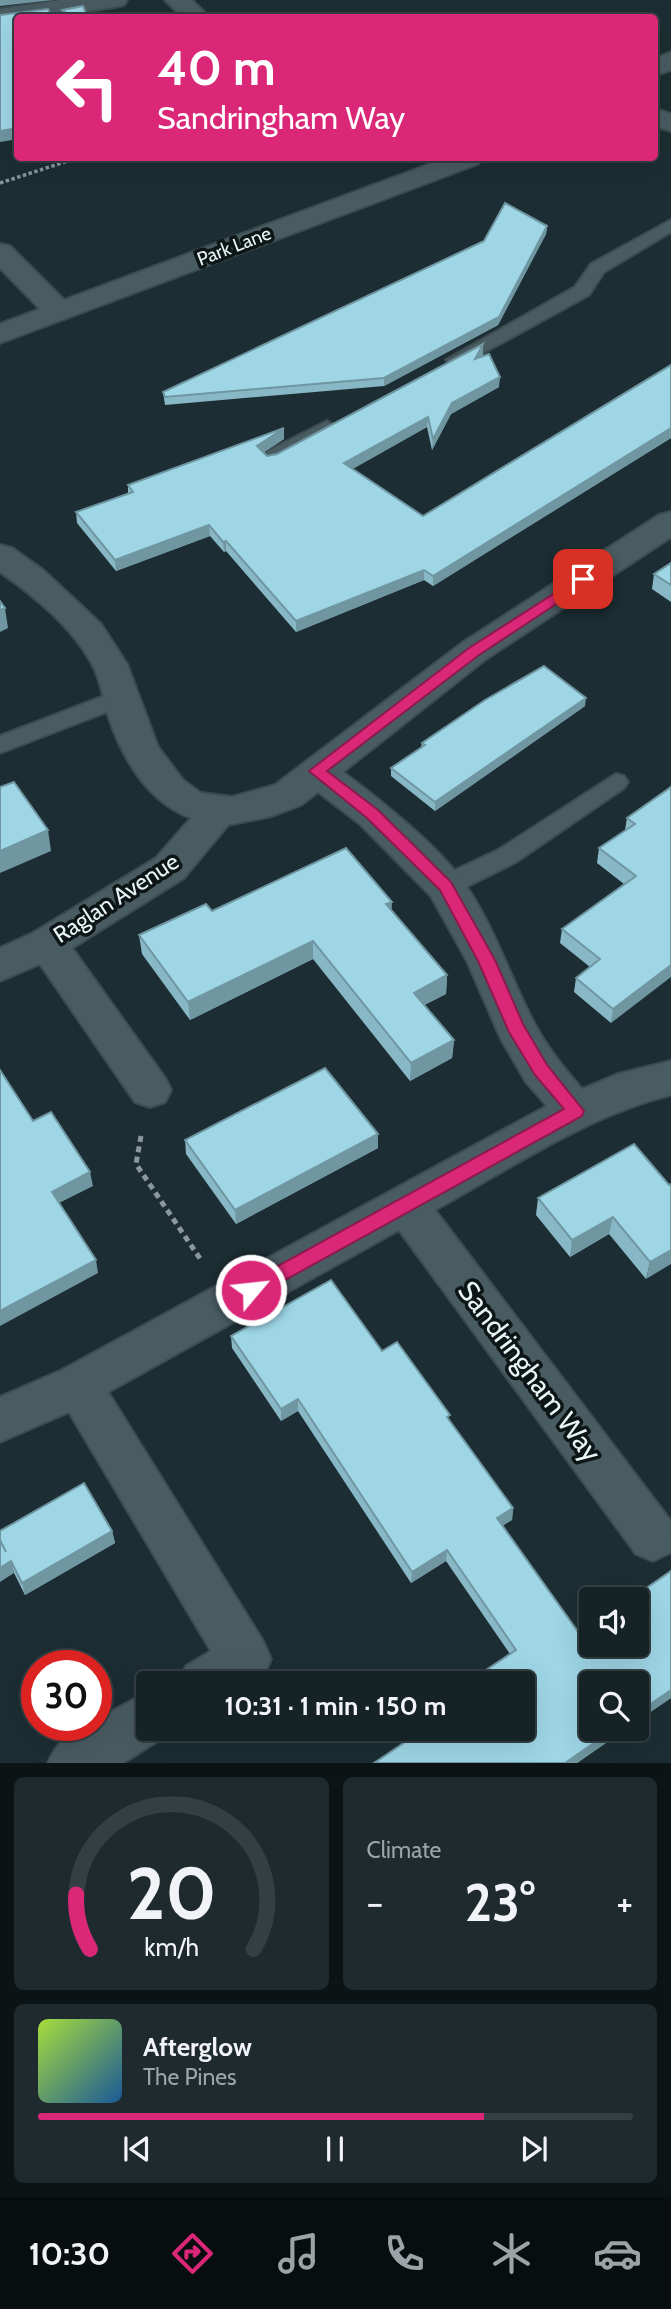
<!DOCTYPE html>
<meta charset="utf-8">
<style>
:root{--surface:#152226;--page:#1e2a2e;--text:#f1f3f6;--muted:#9da4a7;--line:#343f43;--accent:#db2777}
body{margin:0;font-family:Cabin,sans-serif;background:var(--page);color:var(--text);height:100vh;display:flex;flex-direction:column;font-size:26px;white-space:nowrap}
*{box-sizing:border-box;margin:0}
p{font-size:23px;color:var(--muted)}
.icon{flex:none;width:38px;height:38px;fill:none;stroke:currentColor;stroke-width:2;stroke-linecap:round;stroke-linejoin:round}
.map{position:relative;height:1763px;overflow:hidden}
.side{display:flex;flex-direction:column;gap:14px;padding:14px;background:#0c1315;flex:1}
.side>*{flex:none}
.hud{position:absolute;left:14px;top:14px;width:644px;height:147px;border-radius:7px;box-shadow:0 7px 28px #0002,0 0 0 2px var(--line);background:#db2777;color:#fff;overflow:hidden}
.tools{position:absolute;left:579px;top:1587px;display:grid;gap:14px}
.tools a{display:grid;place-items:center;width:70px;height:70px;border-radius:7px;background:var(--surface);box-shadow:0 7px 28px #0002,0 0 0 2px var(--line);font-size:35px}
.speed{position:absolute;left:21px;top:1650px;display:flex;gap:14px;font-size:35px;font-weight:700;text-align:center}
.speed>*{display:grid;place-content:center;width:91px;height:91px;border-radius:50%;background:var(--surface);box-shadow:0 7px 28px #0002,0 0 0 2px var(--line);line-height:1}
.speed .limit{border:10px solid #d22;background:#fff;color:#111}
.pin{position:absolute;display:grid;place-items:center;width:60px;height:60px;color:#fff;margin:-30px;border-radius:14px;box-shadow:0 4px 10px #0006}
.me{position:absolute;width:77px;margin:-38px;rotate:62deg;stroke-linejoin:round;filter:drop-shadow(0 0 5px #0008)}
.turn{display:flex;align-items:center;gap:24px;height:147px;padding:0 28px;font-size:32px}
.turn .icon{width:91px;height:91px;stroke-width:2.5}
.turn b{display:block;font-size:49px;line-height:60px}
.big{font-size:52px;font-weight:700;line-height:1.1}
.side .card{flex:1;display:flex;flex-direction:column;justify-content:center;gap:10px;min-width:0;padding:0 24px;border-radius:10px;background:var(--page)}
.side .dial{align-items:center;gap:0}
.dial svg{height:182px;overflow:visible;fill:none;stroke:var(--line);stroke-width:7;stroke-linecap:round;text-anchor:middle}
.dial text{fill:var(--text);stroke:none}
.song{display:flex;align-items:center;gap:21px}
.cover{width:84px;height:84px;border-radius:10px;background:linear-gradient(135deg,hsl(80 70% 55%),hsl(210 70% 35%))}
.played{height:7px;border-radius:4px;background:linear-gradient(90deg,var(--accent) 75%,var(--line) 75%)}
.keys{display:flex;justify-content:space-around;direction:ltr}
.heat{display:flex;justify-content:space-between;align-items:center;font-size:38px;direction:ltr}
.side .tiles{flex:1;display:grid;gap:14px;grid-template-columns:1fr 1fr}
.card:last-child{grid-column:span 2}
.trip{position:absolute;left:136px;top:1671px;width:399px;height:70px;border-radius:7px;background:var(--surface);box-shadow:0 7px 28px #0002,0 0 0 2px var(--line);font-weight:700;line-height:70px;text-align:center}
.menu{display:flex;height:112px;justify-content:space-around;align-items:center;background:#080e0f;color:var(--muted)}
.menu .icon{width:49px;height:49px}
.menu .current{color:var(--accent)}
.menu b{font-size:32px;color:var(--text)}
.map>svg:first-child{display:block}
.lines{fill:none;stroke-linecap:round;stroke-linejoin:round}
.service-casing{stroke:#3c4b4f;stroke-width:4}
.minor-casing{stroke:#3c4b4f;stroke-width:4}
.path-far1{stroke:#8a989c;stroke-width:3.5;stroke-dasharray:3.5 2.5;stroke-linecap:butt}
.path{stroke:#8a989c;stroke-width:5;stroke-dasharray:6 4.5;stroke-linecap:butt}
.service{fill:#495c62;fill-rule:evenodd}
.minor{fill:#495c62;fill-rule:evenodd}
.wall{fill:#88b8c6}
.shaded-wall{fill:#6f96a1}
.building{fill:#9ed6e6;stroke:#6f96a1;stroke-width:2}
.route{fill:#db2777;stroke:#8e194d;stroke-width:2}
.labels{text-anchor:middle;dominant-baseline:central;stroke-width:7;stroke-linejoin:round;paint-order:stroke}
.far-street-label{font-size:19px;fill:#e9f4f7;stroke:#0d1517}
.street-label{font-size:23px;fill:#e9f4f7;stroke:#0d1517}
.near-street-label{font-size:28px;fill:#e9f4f7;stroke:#0d1517}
</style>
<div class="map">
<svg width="671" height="1763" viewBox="0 0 671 1763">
<rect width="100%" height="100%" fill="#1c2e33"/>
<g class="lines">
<defs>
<g id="service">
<polygon points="671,220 671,232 604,272 589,295 463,364 456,366 446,360 575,287 591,264"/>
<polygon points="327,421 337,427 334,431 276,462 269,464 259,458 262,454"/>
<polygon points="122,689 130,691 133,697 130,703 0,753 0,736"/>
<polygon points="616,774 624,776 628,782 624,788 516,862 454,893 445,895 436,893 433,886 436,879 498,850"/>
</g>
<g id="minor">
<polygon points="62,0 127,0 124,5 115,7 42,18 18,18 18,21 0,23 0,9"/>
<polygon points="165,0 192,0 210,18 183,18"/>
<polygon points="671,52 671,70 654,76 654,59"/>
<polygon points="654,108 671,114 671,131 654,126"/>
<polygon points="446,158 482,158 478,164 0,343 0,324 40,309 0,268 0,244 10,246 64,300"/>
<path d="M 671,512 L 671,537 L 486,659 L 343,772 C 379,799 431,840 459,876 C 491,918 508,972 532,1019 C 545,1045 563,1067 582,1089 L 618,1074 L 671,1061 L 671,1095 C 586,1116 511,1168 435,1210 L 670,1520 L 671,1552 L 653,1561 L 636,1554 L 399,1230 L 108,1392 L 263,1641 L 271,1659 L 263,1677 L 253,1684 L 178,1684 L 186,1666 L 211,1651 L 69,1412 L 0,1442 L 0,1397 L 62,1370 L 547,1106 L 526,1082 L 501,1039 L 467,961 L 431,896 L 360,824 L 318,792 L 301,805 L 272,816 L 228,825 L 184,878 L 72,948 L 165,1078 L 171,1090 L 165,1102 L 150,1107 L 135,1102 L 40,964 L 0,981 L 0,948 L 33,933 L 156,858 L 191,818 C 148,802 123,759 109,718 C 103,699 101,679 91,662 C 70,625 34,596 0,572 L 0,545 L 12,548 L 43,570 L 101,624 L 127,664 L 158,747 L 183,780 L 201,793 L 232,797 L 275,785 L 462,643 L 659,515 Z"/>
<path d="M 149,1691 L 149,1729 L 170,1729 L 167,1735 L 123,1763 L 48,1763 C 56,1743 73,1726 96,1726 L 96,1720 Z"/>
</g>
</defs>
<use href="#service" class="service-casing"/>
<use href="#minor" class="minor-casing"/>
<polyline class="path-far1" points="0,183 74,159"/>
<polyline class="path" points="141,1136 136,1164 201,1260"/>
<use href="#service" class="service"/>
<use href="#minor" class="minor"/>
</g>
<g class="wall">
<polygon points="62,10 88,18 63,18"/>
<polygon points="547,226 546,234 498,325 384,386 165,405 163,392"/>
<polygon points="483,344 482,357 499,387 451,414 432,450 427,427 352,469 423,516 671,365 671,438 433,586 424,580 296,632 226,551 224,552 210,536 116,571 77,523 76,512 128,493 128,485 284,428 284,439 264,452 267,456 277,454"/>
<polygon points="671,563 671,602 652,589 654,574"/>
<polygon points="585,706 435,811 391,776 391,768 421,747 422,743"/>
<polygon points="671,787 611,1023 574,992 576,978 590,967 560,943 562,929 624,884 597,863 599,848 625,830 627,818"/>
<polygon points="212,911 392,911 447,975 446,994 424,1005 454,1040 452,1058 410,1081 313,959 190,1020 142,954 139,935"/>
<polygon points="378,1134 378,1148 236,1224 186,1154 185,1140"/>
<polygon points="669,1185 646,1279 609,1234 570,1257 536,1215 538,1198"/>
<polygon points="231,1336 382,1351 449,1420 513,1508 512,1520 502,1525 579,1633 671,1698 637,1721 637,1684 592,1729 626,1729 577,1763 374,1763 403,1744 399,1737 399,1729 523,1729 510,1654 446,1561 411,1583 298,1411 281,1421 232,1348"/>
<polygon points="0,1531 112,1531 115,1543 25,1595 14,1573"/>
</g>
<g class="shaded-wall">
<polygon points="0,0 53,0 0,6"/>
<polygon points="18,128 18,139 0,142 0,131"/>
<polygon points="547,226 546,234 498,325 384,386 384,378"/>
<polygon points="483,344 483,355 475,369 475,359"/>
<polygon points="500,377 499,387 451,414 432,450 433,439 452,403"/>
<polygon points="428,417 427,427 344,474 344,463"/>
<polygon points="284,428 284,439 257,456 257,446"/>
<polygon points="671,428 671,438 433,586 433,576"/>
<polygon points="209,525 210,536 116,571 115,560"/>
<polygon points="226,541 226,551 224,552 223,542"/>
<polygon points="424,570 424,580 296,632 296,621"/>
<polygon points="5,608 8,628 0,632 0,610"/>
<polygon points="586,698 585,706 435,811 435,802"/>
<polygon points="48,830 51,851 0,873 0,851"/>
<polygon points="392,902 391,920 386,904"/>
<polygon points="313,941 313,959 190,1020 188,1002"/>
<polygon points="671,965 671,977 611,1023 613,1009"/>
<polygon points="447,975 446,994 413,1011 414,993"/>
<polygon points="454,1040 452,1058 410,1081 411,1063"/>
<polygon points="378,1134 378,1148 236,1224 235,1210"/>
<polygon points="90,1172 93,1186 55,1205 52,1192"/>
<polygon points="613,1217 609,1234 570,1257 572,1240"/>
<polygon points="671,1250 671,1264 646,1279 650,1262"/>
<polygon points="96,1260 98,1273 0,1326 0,1311"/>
<polygon points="298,1399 298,1411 281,1421 281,1409"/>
<polygon points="513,1508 512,1520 496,1530 497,1518"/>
<polygon points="112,1531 115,1543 25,1595 22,1583"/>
<polygon points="447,1550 446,1561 411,1583 412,1572"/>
<polygon points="11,1561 14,1573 0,1582 0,1568"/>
<polygon points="671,1690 671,1698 637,1721 637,1713"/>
<polygon points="614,1729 626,1729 577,1763 565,1763"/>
</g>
<g class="building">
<polygon points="83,6 88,18 74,18 62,10"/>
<polygon points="48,9 52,18 18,18 18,128 0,131 0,15"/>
<polygon points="505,203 547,226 499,317 384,378 165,397 163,392 484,241"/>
<polygon points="483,344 475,359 489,354 500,377 452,403 433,439 428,417 344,463 423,516 671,365 671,428 433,576 424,570 296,621 226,541 223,542 209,525 115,560 76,512 133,492 128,485 284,428 257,446 267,456 277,454"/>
<polygon points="671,563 671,585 654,574"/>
<polygon points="0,601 5,608 0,610"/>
<polygon points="544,666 586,698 435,802 391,768 425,745 422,743 485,700"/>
<polygon points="14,782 48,830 0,851 0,787"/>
<polygon points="671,787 671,965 613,1009 576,978 600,959 562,929 636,876 599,848 635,824 627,818"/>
<polygon points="346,848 392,902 386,904 447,975 414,993 454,1040 411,1063 313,941 188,1002 139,935 206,904 212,911"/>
<polygon points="325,1068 378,1134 235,1210 185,1140"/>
<polygon points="0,1070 33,1121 51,1112 90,1172 52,1192 96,1260 0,1311"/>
<polygon points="634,1144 669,1185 671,1184 671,1250 650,1262 613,1217 572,1240 538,1198"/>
<polygon points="331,1280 382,1351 397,1342 450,1415 447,1417 513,1508 497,1518 579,1633 592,1624 592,1645 637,1645 637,1600 629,1600 671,1571 671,1690 637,1713 637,1684 592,1684 592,1729 614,1729 565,1763 374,1763 408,1740 401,1729 523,1729 523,1684 465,1684 516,1650 447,1550 412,1572 298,1399 281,1409 231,1336"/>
<polygon points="84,1483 112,1531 22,1583 11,1561 0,1568 0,1541 6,1552 0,1540 0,1531"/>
</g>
<polygon class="route" points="583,575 588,576 588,583 479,655 327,771 378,810 451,882 495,960 523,1024 547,1065 584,1111 582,1116 258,1295 245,1295 242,1290 245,1284 564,1109 535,1075 509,1032 478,961 440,890 367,818 309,771 469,648"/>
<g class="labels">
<g class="far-street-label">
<text transform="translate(234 246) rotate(-21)">Park Lane</text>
</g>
<g class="street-label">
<text transform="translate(116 898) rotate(-33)">Raglan Avenue</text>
</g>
<g class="near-street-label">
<text transform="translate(530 1371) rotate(53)">Sandringham Way</text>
</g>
</g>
</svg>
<div class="tools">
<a><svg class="icon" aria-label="sound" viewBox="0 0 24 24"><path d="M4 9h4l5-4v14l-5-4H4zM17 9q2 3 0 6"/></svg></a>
<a><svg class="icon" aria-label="search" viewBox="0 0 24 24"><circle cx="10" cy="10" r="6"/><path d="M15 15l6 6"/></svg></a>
</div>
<div class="speed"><div class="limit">30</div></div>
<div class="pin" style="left:583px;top:579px;background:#d93025"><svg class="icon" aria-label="arrive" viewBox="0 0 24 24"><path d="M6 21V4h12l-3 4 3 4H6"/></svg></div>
<svg class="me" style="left:251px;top:1290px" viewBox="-20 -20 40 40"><circle r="17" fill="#db2777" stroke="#fff" stroke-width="3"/><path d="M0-11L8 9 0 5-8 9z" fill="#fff"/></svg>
<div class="trip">10:31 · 1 min · 150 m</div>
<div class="hud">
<div class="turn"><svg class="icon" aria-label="left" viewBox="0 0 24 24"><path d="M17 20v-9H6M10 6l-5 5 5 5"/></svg><div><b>40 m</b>Sandringham Way</div></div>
</div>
</div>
<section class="side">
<div class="tiles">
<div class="card dial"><svg viewBox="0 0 100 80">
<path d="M14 69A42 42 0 1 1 86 69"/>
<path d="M14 69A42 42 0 0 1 8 45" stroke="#db2777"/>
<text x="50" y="56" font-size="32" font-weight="700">20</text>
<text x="50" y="72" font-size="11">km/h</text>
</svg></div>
<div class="card"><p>Climate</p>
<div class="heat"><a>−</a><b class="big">23°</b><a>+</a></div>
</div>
<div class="card">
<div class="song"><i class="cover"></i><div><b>Afterglow</b><p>The Pines</p></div></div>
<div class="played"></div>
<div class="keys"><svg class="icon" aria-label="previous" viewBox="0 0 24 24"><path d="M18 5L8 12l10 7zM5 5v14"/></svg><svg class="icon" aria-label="pause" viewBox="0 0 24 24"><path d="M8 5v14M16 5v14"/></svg><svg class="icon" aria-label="next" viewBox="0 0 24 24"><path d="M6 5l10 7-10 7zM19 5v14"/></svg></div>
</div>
</div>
</section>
<nav class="menu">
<b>10:30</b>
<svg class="icon current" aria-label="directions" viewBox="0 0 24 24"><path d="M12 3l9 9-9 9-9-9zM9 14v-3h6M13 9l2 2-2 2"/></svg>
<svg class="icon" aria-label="music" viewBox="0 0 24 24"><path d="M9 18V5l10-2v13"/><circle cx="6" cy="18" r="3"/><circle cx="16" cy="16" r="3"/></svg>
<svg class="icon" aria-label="phone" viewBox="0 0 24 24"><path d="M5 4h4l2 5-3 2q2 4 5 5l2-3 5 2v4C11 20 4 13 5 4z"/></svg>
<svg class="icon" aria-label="climate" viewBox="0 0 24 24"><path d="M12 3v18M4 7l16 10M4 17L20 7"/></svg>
<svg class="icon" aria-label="car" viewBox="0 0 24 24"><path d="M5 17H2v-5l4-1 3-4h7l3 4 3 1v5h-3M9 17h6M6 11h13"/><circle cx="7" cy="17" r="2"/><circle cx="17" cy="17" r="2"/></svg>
</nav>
